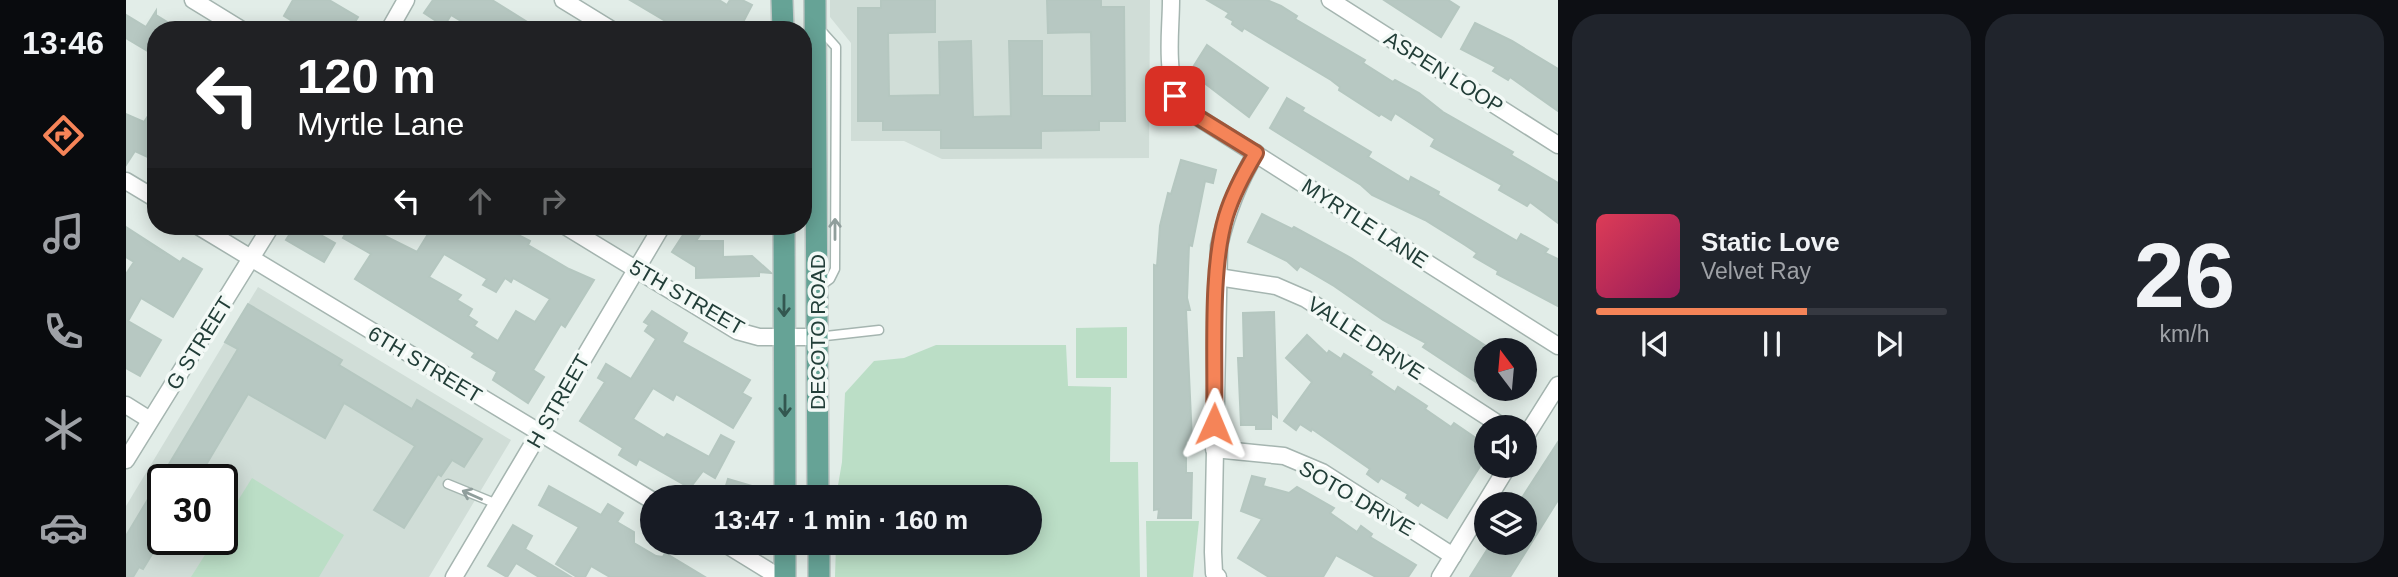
<!DOCTYPE html>
<meta charset="utf-8">
<style>
:root{--surface:#171b24;--page:#20242c;--text:#f1f3f6;--muted:#9ea1a6;--line:#363941;--accent:#f58458}
body{margin:0;font-family:Helvetica,sans-serif;background:var(--page);color:var(--text);height:100vh;display:flex;flex-direction:column;font-size:26px;white-space:nowrap}
*{box-sizing:border-box;margin:0}
p{font-size:23px;color:var(--muted)}
.icon{flex:none;width:38px;height:38px;fill:none;stroke:currentColor;stroke-width:2;stroke-linecap:round;stroke-linejoin:round}
.map{position:relative;flex:1;overflow:hidden}
.side{display:flex;flex-direction:column;gap:14px;padding:14px;background:#0d0f14;width:840px}
.side>*{flex:none}
.guide{position:absolute;left:21px;top:21px;width:665px;height:214px;border-radius:28px;box-shadow:0 4px 18px #0003;background:#202124;color:#fff;overflow:hidden}
.needle{width:46px;rotate:344deg}
.fabs{position:absolute;left:1348px;top:338px;display:grid;gap:14px}
.fabs a{display:grid;place-items:center;width:63px;height:63px;border-radius:50%;background:var(--surface);box-shadow:0 4px 18px #0003;font-size:35px}
.speed{position:absolute;left:21px;top:464px;display:flex;gap:14px;font-size:35px;font-weight:700;text-align:center}
.speed>*{display:grid;place-content:center;width:91px;height:91px;border-radius:50%;background:var(--surface);box-shadow:0 4px 18px #0003;line-height:1}
.speed .limit{border:4px solid #111;border-radius:10px;background:#fff;color:#111}
.pin{position:absolute;display:grid;place-items:center;width:60px;height:60px;color:#fff;margin:-30px;border-radius:14px;box-shadow:0 4px 10px #0006}
.me{position:absolute;width:77px;margin:-38px;rotate:1deg;stroke-linejoin:round;filter:drop-shadow(0 0 5px #0008)}
.turn{display:flex;align-items:center;gap:24px;height:147px;padding:0 35px;font-size:32px}
.turn .icon{width:91px;height:91px;stroke-width:2.5}
.turn b{display:block;font-size:49px;line-height:60px}
.lanes{display:flex;align-items:center;height:66px;padding:0 35px;background:#0003;justify-content:center;gap:35px;direction:ltr}
.lanes .off{opacity:.35}
.side .tile{flex:1;display:flex;flex-direction:column;justify-content:center;gap:10px;min-width:0;padding:0 24px;border-radius:28px;background:var(--page)}
.side .dial{align-items:center;gap:0}
.dial b{font-size:91px;line-height:1}
.song{display:flex;align-items:center;gap:21px}
.cover{width:84px;height:84px;border-radius:10px;background:linear-gradient(135deg,hsl(350 70% 55%),hsl(330 70% 35%))}
.played{height:7px;border-radius:4px;background:linear-gradient(90deg,var(--accent) 60%,var(--line) 60%)}
.keys{display:flex;justify-content:space-around;direction:ltr}
.side .tiles{flex:1;display:grid;gap:14px;grid-template-columns:repeat(2,1fr)}
.trip{position:absolute;left:514px;top:485px;width:402px;height:70px;border-radius:35px;background:var(--surface);box-shadow:0 4px 18px #0003;font-weight:700;line-height:70px;text-align:center}
main{display:flex;flex:1;min-height:0}
.dock{display:flex;flex-direction:column;width:126px;justify-content:space-around;align-items:center;background:#090b0e;color:var(--muted)}
.dock .icon{width:49px;height:49px}
.dock .current{color:var(--accent)}
.dock b{font-size:32px;color:var(--text)}
.map>svg:first-child{display:block}
.built{fill:#d0ddd7;fill-rule:evenodd}
.green{fill:#bbdec6}
.building{fill:#b7c8c2;stroke:#b5c7c0;stroke-width:2;fill-rule:evenodd}
.lines{fill:none;stroke-linecap:round;stroke-linejoin:round}
.service-casing{stroke:#a5b5b0;stroke-width:11}
.minor-casing{stroke:#a5b5b0;stroke-width:19}
.primary-casing{stroke:#c1c9c7;stroke-width:24}
.service{stroke:#fff;stroke-width:8}
.minor{stroke:#fff;stroke-width:16}
.primary{stroke:#66a396;stroke-width:21}
.oneway{stroke:#909e9c}
.oneway2{stroke:#335750}
.route-casing{stroke:#9f5639;stroke-width:18}
.route{stroke:#f58458;stroke-width:12}
.labels{text-anchor:middle;dominant-baseline:central;stroke-width:7;stroke-linejoin:round;paint-order:stroke}
.street-label{font-size:21px;fill:#223e38;stroke:#f3f9f6}
</style>
<main>
<nav class="dock">
<b>13:46</b>
<svg class="icon current" aria-label="directions" viewBox="0 0 24 24"><path d="M12 3l9 9-9 9-9-9zM9 14v-3h6M13 9l2 2-2 2"/></svg>
<svg class="icon" aria-label="music" viewBox="0 0 24 24"><path d="M9 18V5l10-2v13"/><circle cx="6" cy="18" r="3"/><circle cx="16" cy="16" r="3"/></svg>
<svg class="icon" aria-label="phone" viewBox="0 0 24 24"><path d="M5 4h4l2 5-3 2q2 4 5 5l2-3 5 2v4C11 20 4 13 5 4z"/></svg>
<svg class="icon" aria-label="climate" viewBox="0 0 24 24"><path d="M12 3v18M4 7l16 10M4 17L20 7"/></svg>
<svg class="icon" aria-label="car" viewBox="0 0 24 24"><path d="M5 17H2v-5l4-1 3-4h7l3 4 3 1v5h-3M9 17h6M6 11h13"/><circle cx="7" cy="17" r="2"/><circle cx="17" cy="17" r="2"/></svg>
</nav>
<div class="map">
<svg width="1432" height="577" viewBox="0 0 1432 577">
<rect width="100%" height="100%" fill="#e2ede8"/>
<g class="built">
<polygon points="704,0 1024,0 1023,158 816,159 778,141 725,141 725,43 704,17"/>
<path d="M 132,287 L 385,440 L 303,577 L 0,577 L 0,506 ZM 37,480 L 96,480 L 96,539 L 37,539 Z"/>
</g>
<g class="green">
<polygon points="1001,327 1001,378 950,378 950,328"/>
<polygon points="810,345 940,345 942,386 985,387 984,462 1012,462 1014,577 709,577 710,543 905,542 905,497 710,497 716,462 719,393 748,361 778,358"/>
<polygon points="126,478 218,535 193,577 65,577 89,539 96,539 96,526"/>
<polygon points="1020,521 1073,521 1067,577 1021,577"/>
</g>
<g class="building">
<polygon points="167,0 203,0 232,17 224,30 181,30 158,16"/>
<polygon points="307,0 366,0 414,30 350,30 325,15 318,26 298,13"/>
<polygon points="504,0 593,0 601,5 604,0 616,0 626,5 613,30 543,30 546,25"/>
<polygon points="755,0 809,0 809,32 762,33 763,96 814,95 813,42 845,41 847,117 885,116 883,41 916,41 916,96 966,96 965,32 922,33 921,0 975,0 975,7 998,7 999,121 973,121 973,130 915,131 915,148 815,148 815,130 757,130 757,121 732,121 732,8 755,8"/>
<polygon points="1081,0 1141,0 1155,6 1171,16 1169,19 1239,60 1237,63 1267,82 1269,80 1293,93 1317,112 1387,152 1385,155 1432,183 1432,223 1404,202 1401,206 1373,190 1376,185 1305,146 1309,139 1269,113 1265,120 1255,114 1253,116 1213,90 1214,87 1205,80 1118,28 1116,31 1106,24 1107,21 1100,17 1103,13"/>
<polygon points="1258,0 1322,0 1333,7 1315,37"/>
<polygon points="30,11 30,15 54,30 30,30 30,56 0,38 0,15 20,27"/>
<polygon points="1349,23 1386,41 1432,69 1432,111 1384,77 1382,80 1367,71 1370,67 1335,49"/>
<polygon points="1081,45 1142,88 1123,117 1064,72"/>
<polygon points="1161,98 1178,108 1176,111 1245,152 1242,157 1283,182 1285,177 1313,192 1312,195 1391,241 1395,234 1422,249 1419,253 1432,259 1432,306 1371,274 1372,271 1348,257 1351,253 1339,245 1299,220 1246,195 1235,185 1144,128"/>
<polygon points="30,104 30,161 9,151 0,165 0,114 18,122"/>
<polygon points="1055,160 1090,170 1087,183 1079,181 1066,246 1063,245 1061,298 1064,310 1060,310 1066,440 1060,441 1060,473 1066,473 1065,518 1032,518 1033,509 1028,510 1028,265 1031,266 1034,226 1042,193 1045,194"/>
<polygon points="1136,214 1166,229 1168,227 1225,258 1360,346 1360,371 1353,384 1297,347 1300,343 1257,320 1208,286 1174,266 1171,270 1161,261 1122,242"/>
<polygon points="169,226 179,226 209,243 198,262 160,240"/>
<path d="M 224,226 L 239,226 L 291,252 L 307,226 L 375,226 L 404,241 L 402,245 L 443,269 L 468,280 L 439,327 L 435,324 L 407,370 L 418,377 L 402,403 L 367,380 L 371,372 L 346,357 L 349,353 L 229,279 L 245,254 L 217,238 ZM 318,254 L 361,279 L 357,285 L 370,292 L 379,278 L 385,282 L 387,278 L 424,299 L 409,322 L 390,311 L 372,341 L 348,326 L 351,322 L 342,316 L 346,309 L 331,300 L 335,295 L 303,277 Z"/>
<polygon points="563,226 580,226 570,241 597,241 597,257 626,256 645,273 633,272 633,276 570,278 570,267 546,252"/>
<polygon points="0,227 54,262 57,258 76,269 47,317 15,298 2,321 35,340 14,376 0,368 0,274 8,262 0,257"/>
<polygon points="122,304 216,360 213,365 286,409 291,400 356,439 338,467 326,460 315,476 312,474 278,528 248,510 289,446 218,403 199,438 122,394 71,480 37,480 37,536 17,569 13,567 7,577 0,577 0,536 112,349 99,342"/>
<polygon points="526,311 561,333 556,342 624,380 616,393 625,398 607,428 550,394 547,400 527,388 507,419 538,438 541,434 583,457 595,435 608,442 589,478 577,471 564,488 513,459 510,465 493,455 497,448 454,421 479,382 472,378 480,364 505,379 530,339 519,331 523,325 518,322"/>
<polygon points="1148,312 1151,417 1145,413 1145,429 1130,429 1130,425 1115,425 1112,358 1118,358 1117,313"/>
<polygon points="1181,335 1201,354 1203,351 1215,359 1218,354 1246,372 1244,375 1269,392 1272,387 1301,406 1299,409 1325,427 1328,423 1360,445 1360,457 1321,518 1295,502 1292,506 1280,498 1282,494 1255,478 1252,482 1241,474 1244,469 1186,429 1185,431 1174,424 1170,430 1158,421 1186,382 1160,358"/>
<polygon points="1432,442 1432,500 1384,577 1344,577 1366,542 1398,542 1398,504 1392,504"/>
<polygon points="1126,476 1139,479 1137,486 1163,493 1171,487 1208,508 1204,513 1231,532 1235,526 1246,534 1244,537 1290,565 1282,577 1250,577 1210,555 1197,577 1143,577 1112,558 1136,519 1115,511"/>
<polygon points="602,479 646,492 646,497 601,497 602,493 598,492"/>
<polygon points="423,486 475,515 482,504 497,513 491,522 508,532 508,543 530,556 537,557 539,553 579,577 484,577 465,566 459,577 451,577 430,564 453,527 413,505"/>
<polygon points="387,525 406,536 399,549 445,577 413,577 390,563 381,577 362,566"/>
</g>
<g class="lines">
<defs>
<g id="service">
<polyline points="692,27 710,47 709,269 704,279 693,287"/>
<polyline points="691,337 753,330"/>
<polyline points="322,484 371,504"/>
</g>
<g id="minor">
<polyline points="67,0 116,30"/>
<polyline points="437,0 486,30"/>
<path d="M 1045,0 C 1045,38 1036,81 1062,111 L 1432,346"/>
<polyline points="1204,0 1432,145"/>
<polyline points="263,30 280,0"/>
<polyline points="0,181 30,199"/>
<polyline points="72,226 527,501"/>
<polyline points="439,226 611,331 633,337 691,337"/>
<polyline points="1092,277 1150,286 1180,299 1377,427"/>
<polyline points="0,405 24,420"/>
<polyline points="1398,439 1432,385"/>
<polyline points="1088,449 1158,456 1196,472 1327,556"/>
<polyline points="0,460 145,226"/>
<polyline points="596,542 653,577"/>
<polyline points="328,577 536,226"/>
<path d="M 1092,577 L 1088,573 L 1087,552 L 1093,246 C 1101,211 1112,183 1130,153"/>
<polyline points="1314,577 1382,466"/>
</g>
<g id="primary">
<polyline points="656,0 657,30"/>
<polyline points="689,0 692,497"/>
<polyline points="658,226 659,497"/>
<polyline points="659,542 659,577"/>
<polyline points="693,542 693,577"/>
</g>
</defs>
<use href="#service" class="service-casing"/>
<use href="#minor" class="minor-casing"/>
<use href="#primary" class="primary-casing"/>
<use href="#service" class="service"/>
<use href="#minor" class="minor"/>
<use href="#primary" class="primary"/>
</g>
<defs><path id="oneway-shaft" d="M-6 0H5M1.5-3L5.5 0L1.5 3" fill="none" stroke-width="1.6" stroke-linecap="round" stroke-linejoin="round" transform="scale(1.75)"/></defs>
<g class="oneway">
<use href="#oneway-shaft" transform="translate(709 229) rotate(-90)"/>
<use href="#oneway-shaft" transform="translate(346 495) rotate(-156)"/>
</g>
<g class="oneway2">
<use href="#oneway-shaft" transform="translate(658 306) rotate(90)"/>
<use href="#oneway-shaft" transform="translate(659 406) rotate(90)"/>
</g>
<g class="lines">
<defs>
<path id="route" d="M 1049,96 L 1062,111 L 1130,153 C 1118,173 1107,193 1100,216 C 1083,272 1090,363 1088,424"/>
</defs>
<use href="#route" class="route-casing"/>
<use href="#route" class="route"/>
</g>
<g class="labels">
<g class="street-label">
<text transform="translate(1318 72) rotate(32)">ASPEN LOOP</text>
<text transform="translate(1239 223) rotate(33)">MYRTLE LANE</text>
<text transform="translate(561 297) rotate(30)">5TH STREET</text>
<text transform="translate(691 332) rotate(-90)">DECOTO ROAD</text>
<text transform="translate(1240 338) rotate(33)">VALLE DRIVE</text>
<text transform="translate(73 343) rotate(-58)">G STREET</text>
<text transform="translate(299 364) rotate(31)">6TH STREET</text>
<text transform="translate(432 401) rotate(-60)">H STREET</text>
<text transform="translate(1231 498) rotate(30)">SOTO DRIVE</text>
</g>
</g>
</svg>
<div class="fabs">
<a><svg class="needle" viewBox="-14 -14 28 28"><path d="M0-13l5 13h-10z" fill="#e53935"/><path d="M0 13l5-13h-10z" fill="#9ea1a6"/></svg></a>
<a><svg class="icon" aria-label="sound" viewBox="0 0 24 24"><path d="M4 9h4l5-4v14l-5-4H4zM17 9q2 3 0 6"/></svg></a>
<a><svg class="icon" aria-label="layers" viewBox="0 0 24 24"><path d="M12 4l9 5-9 5-9-5zM3 14l9 5 9-5"/></svg></a>
</div>
<div class="speed"><div class="limit">30</div></div>
<div class="pin" style="left:1049px;top:96px;background:#d93025"><svg class="icon" aria-label="arrive" viewBox="0 0 24 24"><path d="M6 21V4h12l-3 4 3 4H6"/></svg></div>
<svg class="me" style="left:1088px;top:424px" viewBox="-20 -20 40 40"><path d="M0-17L14 15 0 8-14 15z" fill="#f58458" stroke="#fff" stroke-width="4"/></svg>
<div class="trip">13:47 · 1 min · 160 m</div>
<div class="guide">
<div class="turn"><svg class="icon" aria-label="left" viewBox="0 0 24 24"><path d="M17 20v-9H6M10 6l-5 5 5 5"/></svg><div><b>120 m</b>Myrtle Lane</div></div>
<div class="lanes"><svg class="icon" aria-label="left" viewBox="0 0 24 24"><path d="M17 20v-9H6M10 6l-5 5 5 5"/></svg><svg class="icon off" aria-label="ahead" viewBox="0 0 24 24"><path d="M12 20V5M6 11l6-6 6 6"/></svg><svg class="icon off" aria-label="right" viewBox="0 0 24 24"><path d="M7 20v-9h11M14 6l5 5-5 5"/></svg></div>
</div>
</div>
<section class="side">
<div class="tiles">
<div class="tile">
<div class="song"><i class="cover"></i><div><b>Static Love</b><p>Velvet Ray</p></div></div>
<div class="played"></div>
<div class="keys"><svg class="icon" aria-label="previous" viewBox="0 0 24 24"><path d="M18 5L8 12l10 7zM5 5v14"/></svg><svg class="icon" aria-label="pause" viewBox="0 0 24 24"><path d="M8 5v14M16 5v14"/></svg><svg class="icon" aria-label="next" viewBox="0 0 24 24"><path d="M6 5l10 7-10 7zM19 5v14"/></svg></div>
</div>
<div class="tile dial"><b>26</b><p>km/h</p></div>
</div>
</section>
</main>
